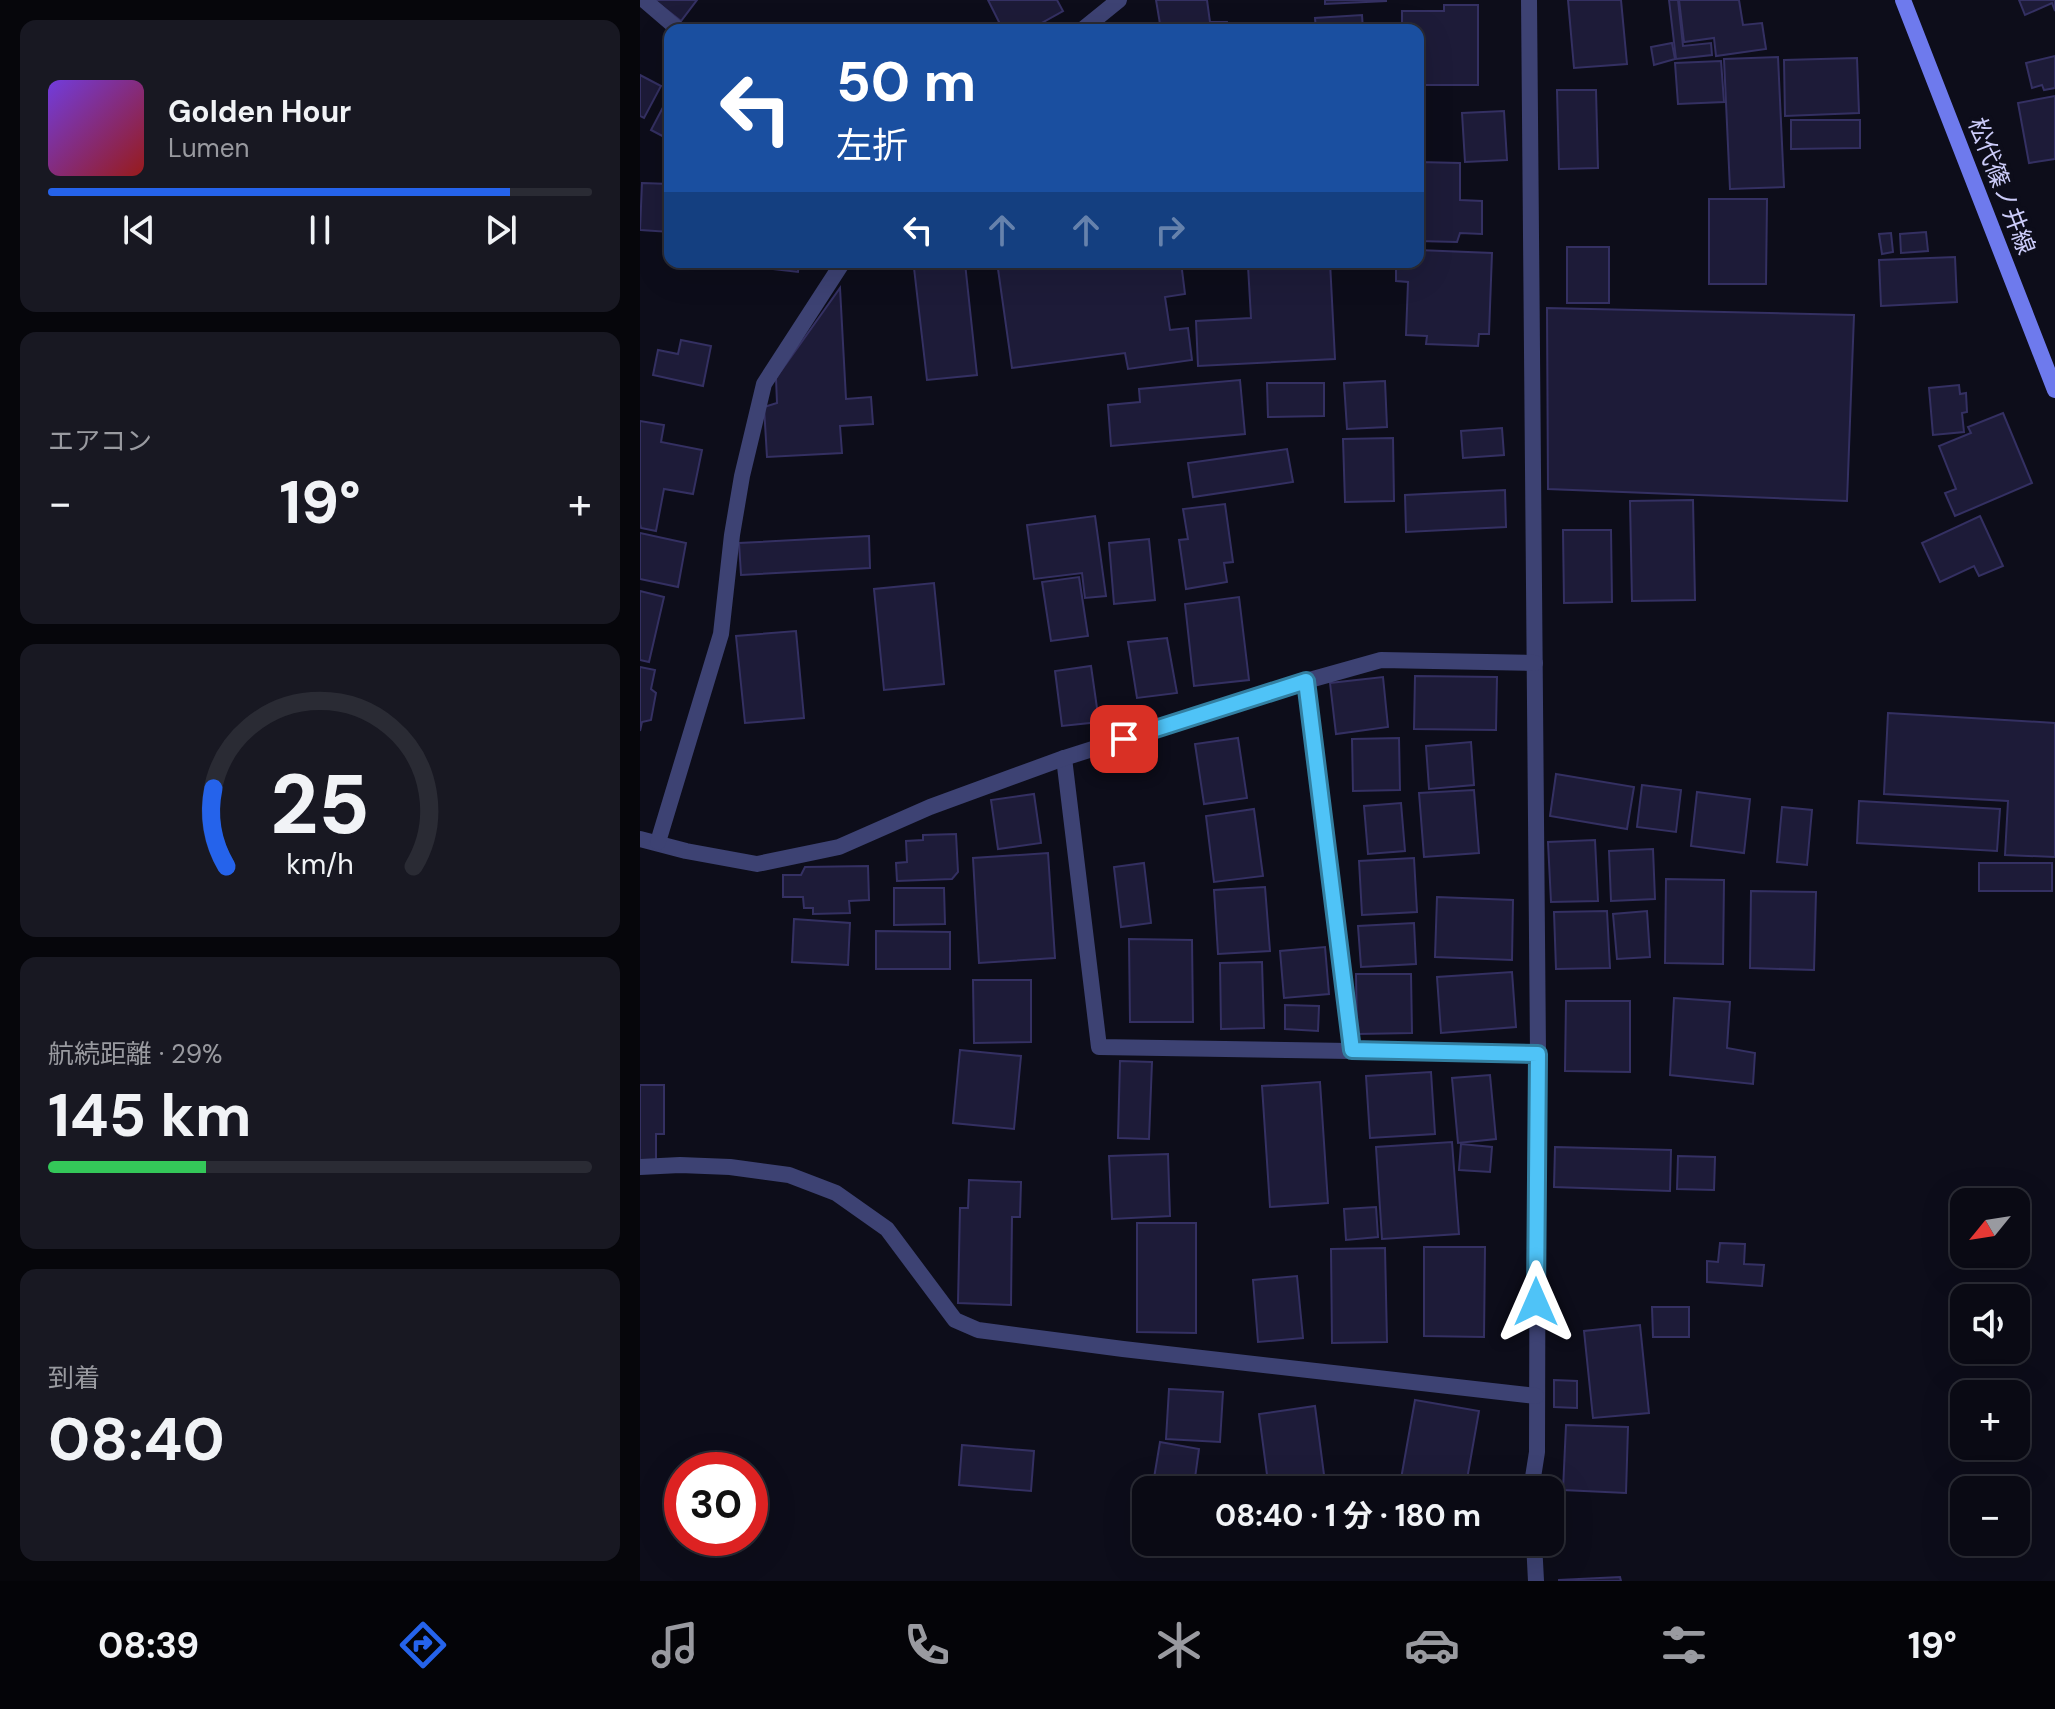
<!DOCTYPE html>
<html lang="ja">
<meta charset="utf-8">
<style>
:root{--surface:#0a0a14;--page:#181822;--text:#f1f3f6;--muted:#999aa0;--line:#2a2b34;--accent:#2563eb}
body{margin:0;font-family:"DM Sans","Noto Sans JP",sans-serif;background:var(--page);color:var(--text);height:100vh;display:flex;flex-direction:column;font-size:30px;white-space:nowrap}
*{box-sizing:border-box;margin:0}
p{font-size:26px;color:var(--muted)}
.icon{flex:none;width:44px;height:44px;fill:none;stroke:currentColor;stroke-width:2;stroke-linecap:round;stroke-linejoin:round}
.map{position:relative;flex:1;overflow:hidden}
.drawer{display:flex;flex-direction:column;gap:20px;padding:20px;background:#06060b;width:640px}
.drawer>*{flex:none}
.top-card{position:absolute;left:24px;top:24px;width:760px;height:244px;border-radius:16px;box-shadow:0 8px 32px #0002,0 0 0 2px var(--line);background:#1a4fa0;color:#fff;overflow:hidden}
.needle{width:52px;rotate:240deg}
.controls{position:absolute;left:1310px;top:1188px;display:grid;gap:16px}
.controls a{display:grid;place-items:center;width:80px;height:80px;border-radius:16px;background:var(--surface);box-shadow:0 8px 32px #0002,0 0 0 2px var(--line);font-size:40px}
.speed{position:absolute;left:24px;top:1452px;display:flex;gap:16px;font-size:40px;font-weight:700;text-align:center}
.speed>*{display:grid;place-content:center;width:104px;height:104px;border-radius:50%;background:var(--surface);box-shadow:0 8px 32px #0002,0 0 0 2px var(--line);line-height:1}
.speed .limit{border:12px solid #d22;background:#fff;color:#111}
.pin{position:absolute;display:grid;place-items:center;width:68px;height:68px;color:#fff;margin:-34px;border-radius:16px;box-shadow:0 4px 12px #0006}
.me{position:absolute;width:88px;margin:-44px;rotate:0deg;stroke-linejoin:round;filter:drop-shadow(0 0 6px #0008)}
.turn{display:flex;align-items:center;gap:28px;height:168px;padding:0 40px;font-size:36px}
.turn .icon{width:104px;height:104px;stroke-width:2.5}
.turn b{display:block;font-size:56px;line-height:68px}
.lanes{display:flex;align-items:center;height:76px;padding:0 40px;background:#0003;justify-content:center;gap:40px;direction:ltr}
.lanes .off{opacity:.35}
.big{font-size:60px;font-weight:700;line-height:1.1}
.drawer .tile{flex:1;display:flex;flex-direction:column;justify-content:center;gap:12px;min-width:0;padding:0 28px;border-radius:16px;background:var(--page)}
.drawer .dial{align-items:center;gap:0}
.dial svg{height:208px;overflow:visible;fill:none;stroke:var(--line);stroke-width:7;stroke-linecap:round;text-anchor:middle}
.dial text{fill:var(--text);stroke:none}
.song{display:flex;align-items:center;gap:24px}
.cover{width:96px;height:96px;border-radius:12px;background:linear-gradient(135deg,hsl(260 70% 55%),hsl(0 70% 35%))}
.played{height:8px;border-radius:4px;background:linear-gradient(90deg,var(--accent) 85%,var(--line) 85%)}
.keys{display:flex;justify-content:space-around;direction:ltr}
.heat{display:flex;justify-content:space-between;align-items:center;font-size:44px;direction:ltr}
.charge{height:12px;border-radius:6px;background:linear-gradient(90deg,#34c759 29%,var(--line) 0)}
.trip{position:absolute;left:492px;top:1476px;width:432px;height:80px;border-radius:16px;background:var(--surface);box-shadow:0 8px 32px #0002,0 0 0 2px var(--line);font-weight:700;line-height:80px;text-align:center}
.menu{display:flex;height:128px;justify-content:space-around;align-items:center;background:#040408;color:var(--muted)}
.menu .icon{width:56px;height:56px}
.menu .active{color:var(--accent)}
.menu b{font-size:36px;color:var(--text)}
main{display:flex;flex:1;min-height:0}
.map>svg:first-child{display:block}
.building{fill:#1d1b38;stroke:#343062;stroke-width:2}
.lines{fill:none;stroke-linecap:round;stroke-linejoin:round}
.street{stroke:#3d4273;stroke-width:16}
.secondary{stroke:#6e7aed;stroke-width:16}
.route-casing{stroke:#337fa1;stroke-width:20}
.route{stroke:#4fc3f7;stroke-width:14}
.labels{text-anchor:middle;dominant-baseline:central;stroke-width:8;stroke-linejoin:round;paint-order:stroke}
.street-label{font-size:24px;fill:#ccccf9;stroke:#0d0d1a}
</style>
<main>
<section class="drawer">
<div class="tile">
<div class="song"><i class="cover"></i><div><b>Golden Hour</b><p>Lumen</p></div></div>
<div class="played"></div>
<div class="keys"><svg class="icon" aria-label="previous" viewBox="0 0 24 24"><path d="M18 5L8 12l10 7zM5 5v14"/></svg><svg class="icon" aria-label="pause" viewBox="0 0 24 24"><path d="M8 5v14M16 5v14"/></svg><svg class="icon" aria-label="next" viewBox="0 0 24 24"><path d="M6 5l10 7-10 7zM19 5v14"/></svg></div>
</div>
<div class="tile"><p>エアコン</p>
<div class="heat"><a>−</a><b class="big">19°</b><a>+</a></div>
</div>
<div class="tile dial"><svg viewBox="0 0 100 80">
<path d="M14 69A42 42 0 1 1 86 69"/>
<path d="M14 69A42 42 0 0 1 9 39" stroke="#2563eb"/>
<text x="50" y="56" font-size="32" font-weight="700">25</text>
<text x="50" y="72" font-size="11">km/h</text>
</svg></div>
<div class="tile"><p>航続距離 · 29%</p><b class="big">145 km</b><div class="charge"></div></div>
<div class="tile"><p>到着</p><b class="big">08:40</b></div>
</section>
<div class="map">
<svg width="1415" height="1581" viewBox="0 0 1415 1581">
<rect width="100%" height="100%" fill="#0d0d1a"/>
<g class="building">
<polygon points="14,0 57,0 41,21"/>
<polygon points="348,0 417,0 423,11 389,30 363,30"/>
<polygon points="516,0 567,0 570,22 587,22 588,30 521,30"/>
<polygon points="685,0 746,0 746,1 685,4"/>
<polygon points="928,0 981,0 987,64 934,68"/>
<polygon points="1029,0 1038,0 1043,46 1071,43 1072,55 1036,59"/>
<polygon points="1039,0 1099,0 1103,25 1122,23 1126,49 1076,56 1074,38 1044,42"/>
<polygon points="1379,0 1415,0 1415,11 1412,3 1385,15"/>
<polygon points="804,5 838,5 838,85 778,85 778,30 762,30 762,11 804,11"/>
<polygon points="722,15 723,30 676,30 675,18"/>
<polygon points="1032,43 1035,59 1014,65 1011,47"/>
<polygon points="1415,56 1415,88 1404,90 1402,85 1392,88 1386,63"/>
<polygon points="1138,57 1144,187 1090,189 1084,59"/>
<polygon points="1217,58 1219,113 1145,116 1144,60"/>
<polygon points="1081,61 1084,102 1038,104 1035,63"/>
<polygon points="0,75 21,86 4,118 0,116"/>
<polygon points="917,90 956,90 958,168 919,169"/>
<polygon points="30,94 30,140 11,130"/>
<polygon points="1415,96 1415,159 1389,163 1378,103"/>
<polygon points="864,111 867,160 825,162 822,113"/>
<polygon points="1151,120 1220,120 1220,148 1151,149"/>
<polygon points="778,162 820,163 820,200 842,201 842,234 820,233 817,242 778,241"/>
<polygon points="2,183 30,184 30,232 0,230"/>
<polygon points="1069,199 1127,199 1126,284 1069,284"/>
<polygon points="1286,232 1288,251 1261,253 1260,234"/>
<polygon points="1251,233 1253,252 1242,254 1239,234"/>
<rect x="927" y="247" width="42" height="56"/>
<polygon points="778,250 852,253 849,334 839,334 838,346 786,344 787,336 766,335 768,282 756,281 756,262 778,262"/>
<polygon points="1315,257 1317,302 1241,306 1239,260"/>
<polygon points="75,262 159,262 158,272"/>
<polygon points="357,262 541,262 545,294 525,297 530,330 548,328 552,360 488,369 485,353 372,368"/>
<polygon points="690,262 695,359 558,366 556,321 611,318 608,266"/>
<polygon points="325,263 337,375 287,380 274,268"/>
<polygon points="200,288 206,399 231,397 233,424 200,426 202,453 127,457 124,407 137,403 136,378"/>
<polygon points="907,308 1214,315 1207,501 908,489"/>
<polygon points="41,340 71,346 63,386 13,375 18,350 38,354"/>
<polygon points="600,380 605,434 471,446 468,405 500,402 499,389"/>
<polygon points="745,381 747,427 707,429 704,383"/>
<polygon points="627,383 684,383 684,416 628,417"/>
<polygon points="1319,385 1320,394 1326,393 1327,412 1322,413 1324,432 1293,435 1289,388"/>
<polygon points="1363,413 1392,483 1315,516 1305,493 1316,489 1299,446 1331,433 1328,427"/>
<polygon points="0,421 24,425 21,442 62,450 53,494 24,489 16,531 1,528 0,524"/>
<polygon points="862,428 864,455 823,458 821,431"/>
<polygon points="753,438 754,501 705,502 703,439"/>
<polygon points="647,449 653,482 553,497 548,463"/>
<polygon points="865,490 866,527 766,532 765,495"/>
<polygon points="1053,500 1055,600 992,601 990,501"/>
<polygon points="585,504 593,562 584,563 587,582 546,589 539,540 548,539 543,509"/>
<polygon points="455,516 466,596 445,598 442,573 394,579 387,525"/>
<polygon points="1340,516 1363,566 1339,576 1334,566 1300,582 1282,543"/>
<polygon points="923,530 971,530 972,602 924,603"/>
<polygon points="0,533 46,543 38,587 0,579"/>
<polygon points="229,536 230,568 101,575 99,543"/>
<polygon points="509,539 515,600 474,604 469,543"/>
<polygon points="439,577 448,636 411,641 402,582"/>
<polygon points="294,583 304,684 244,690 234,589"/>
<polygon points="0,591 24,597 9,662 0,660"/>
<polygon points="599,597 609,680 554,686 545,604"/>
<polygon points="156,631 164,718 105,723 96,636"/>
<polygon points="527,638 537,693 497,698 488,642"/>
<polygon points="451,666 459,722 422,726 415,671"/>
<polygon points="0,667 15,670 11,689 16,693 11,720 2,722 0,731"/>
<polygon points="775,676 857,677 856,730 774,729"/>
<polygon points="743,677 748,727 696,734 690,683"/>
<polygon points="1248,713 1415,723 1415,857 1365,855 1368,801 1244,794"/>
<polygon points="598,738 607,798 564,804 555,744"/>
<polygon points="759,738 760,790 713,791 712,739"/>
<polygon points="831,742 834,785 789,789 786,746"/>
<polygon points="916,774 994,787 987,829 910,816"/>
<polygon points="1002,785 1041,790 1036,832 997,827"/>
<polygon points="834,790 839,853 784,857 779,793"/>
<polygon points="1057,792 1110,799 1104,853 1051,846"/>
<polygon points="394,794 401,843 358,849 351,800"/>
<polygon points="1219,801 1360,809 1357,851 1217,843"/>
<polygon points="761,803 765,851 728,854 724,806"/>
<polygon points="1142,807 1172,810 1167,865 1137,862"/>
<polygon points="614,809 623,876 574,882 566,816"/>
<polygon points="316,834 318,872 312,879 257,881 256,863 267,862 266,841 283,840 283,835"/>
<polygon points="955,840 958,901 911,902 908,842"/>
<polygon points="1013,849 1015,899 971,901 969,851"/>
<polygon points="408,853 415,958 339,963 333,858"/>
<polygon points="774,858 777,912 722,915 719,861"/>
<polygon points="504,863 511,923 481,927 474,867"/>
<rect x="1339" y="863" width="73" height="28"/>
<polygon points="228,866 229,900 209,901 210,913 173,914 173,908 164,908 163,897 143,897 143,875 161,875 165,867"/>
<polygon points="1026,879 1084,880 1083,964 1025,963"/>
<polygon points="625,887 630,951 578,954 574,890"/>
<polygon points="254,888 304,888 305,924 254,925"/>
<polygon points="1111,891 1176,892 1174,970 1110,968"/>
<polygon points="797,897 873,900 872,960 795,957"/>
<polygon points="967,911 970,968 916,969 914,912"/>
<polygon points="1007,911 1010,957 977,959 973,914"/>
<polygon points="154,919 210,923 208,965 152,962"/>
<polygon points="774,923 776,964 721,967 718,926"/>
<polygon points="236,931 310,932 310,969 236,969"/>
<polygon points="489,939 552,940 553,1022 490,1022"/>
<polygon points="685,947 689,994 644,998 640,951"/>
<polygon points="622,962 624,1028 581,1029 580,963"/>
<polygon points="872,972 876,1027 801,1033 797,977"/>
<polygon points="716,974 771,974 772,1033 717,1034"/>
<polygon points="333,980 391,980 391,1042 334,1043"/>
<polygon points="1034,998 1090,1002 1087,1048 1115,1053 1113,1084 1030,1075"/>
<polygon points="926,1001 990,1001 990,1072 925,1071"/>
<polygon points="645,1005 679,1006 678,1031 645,1029"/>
<polygon points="320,1050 381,1056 374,1129 313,1123"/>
<polygon points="480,1061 512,1062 509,1139 478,1138"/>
<polygon points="791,1072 795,1134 730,1138 726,1076"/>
<polygon points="850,1075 856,1139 818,1143 812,1078"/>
<polygon points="680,1082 688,1203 630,1207 622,1086"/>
<polygon points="0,1085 24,1085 24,1134 16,1134 16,1160 0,1160"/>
<polygon points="812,1142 819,1234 742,1239 736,1147"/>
<polygon points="821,1144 852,1147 850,1172 819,1170"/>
<polygon points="915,1147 1031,1150 1030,1191 914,1187"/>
<polygon points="528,1154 530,1216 472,1219 469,1156"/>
<polygon points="1038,1156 1075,1157 1074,1190 1037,1189"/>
<polygon points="329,1180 381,1182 380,1217 372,1217 371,1305 318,1303 320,1208 328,1208"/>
<polygon points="736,1207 738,1237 706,1240 704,1209"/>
<polygon points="497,1223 556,1223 556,1333 497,1332"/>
<polygon points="1080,1243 1105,1244 1104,1264 1124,1265 1122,1286 1067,1282 1067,1261 1078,1262"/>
<polygon points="784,1247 845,1247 844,1337 784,1336"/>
<polygon points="745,1248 747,1342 692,1343 691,1249"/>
<polygon points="657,1276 663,1338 618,1342 613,1280"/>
<polygon points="1012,1307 1049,1307 1049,1337 1013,1337"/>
<polygon points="1000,1325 1009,1413 953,1418 944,1331"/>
<polygon points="914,1380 937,1381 937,1408 914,1407"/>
<polygon points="529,1389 583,1392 580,1442 526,1439"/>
<polygon points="775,1400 839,1411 826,1485 793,1479 791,1490 759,1490"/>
<polygon points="675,1406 686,1490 629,1490 619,1414"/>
<polygon points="926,1425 988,1427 986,1493 923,1490"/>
<polygon points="520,1442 559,1449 555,1478 588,1483 586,1490 512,1490"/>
<polygon points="322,1445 394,1451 391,1491 319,1485"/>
<polygon points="523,1542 588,1542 586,1556 522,1546"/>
<polygon points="980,1577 981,1581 919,1581 919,1580"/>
</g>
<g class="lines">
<g class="street">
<polyline points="4,0 39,30"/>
<polyline points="889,0 898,1054 897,1452 891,1490"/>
<polyline points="442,30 479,0"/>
<polyline points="666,681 712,1050"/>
<polyline points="424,758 459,1047 898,1054"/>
<polyline points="0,839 46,851 117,864 199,847 290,807 424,758 666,681 741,660 895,663"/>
<polyline points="18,842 81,634 92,535 102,476 124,384 203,262"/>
<polyline points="0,1167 40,1165 90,1167 149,1175 196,1193 247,1229 315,1320 338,1330 483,1349 896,1396"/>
<polyline points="894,1542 896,1581"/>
</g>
<polyline class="secondary" points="1263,0 1415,390"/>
</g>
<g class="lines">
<defs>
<polyline id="route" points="484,739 666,681 712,1050 898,1054 896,1302"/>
</defs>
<use href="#route" class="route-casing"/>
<use href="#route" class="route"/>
</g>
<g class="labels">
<g class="street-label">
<text transform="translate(1362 186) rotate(69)">松代篠ノ井線</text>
</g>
</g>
</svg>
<div class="controls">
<a><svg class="needle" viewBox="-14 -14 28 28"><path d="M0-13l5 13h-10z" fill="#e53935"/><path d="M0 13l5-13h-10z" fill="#999aa0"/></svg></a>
<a><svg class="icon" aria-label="sound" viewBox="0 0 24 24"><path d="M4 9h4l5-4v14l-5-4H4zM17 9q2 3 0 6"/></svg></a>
<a>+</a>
<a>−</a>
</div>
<div class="speed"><div class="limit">30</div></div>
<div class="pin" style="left:484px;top:739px;background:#d93025"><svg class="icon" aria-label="arrive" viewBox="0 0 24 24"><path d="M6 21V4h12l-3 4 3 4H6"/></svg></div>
<svg class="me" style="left:896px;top:1302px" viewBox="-20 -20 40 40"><path d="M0-17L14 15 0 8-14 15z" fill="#4fc3f7" stroke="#fff" stroke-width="4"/></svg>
<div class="trip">08:40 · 1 分 · 180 m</div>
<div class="top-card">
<div class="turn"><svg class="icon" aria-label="left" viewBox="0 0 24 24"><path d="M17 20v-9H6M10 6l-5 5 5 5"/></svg><div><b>50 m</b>左折</div></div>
<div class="lanes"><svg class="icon" aria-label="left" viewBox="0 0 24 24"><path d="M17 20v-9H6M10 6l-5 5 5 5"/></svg><svg class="icon off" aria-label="ahead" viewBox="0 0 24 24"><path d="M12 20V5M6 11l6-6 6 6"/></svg><svg class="icon off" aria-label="ahead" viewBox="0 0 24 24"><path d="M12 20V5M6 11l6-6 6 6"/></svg><svg class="icon off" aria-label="right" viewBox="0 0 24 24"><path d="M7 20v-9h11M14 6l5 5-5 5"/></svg></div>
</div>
</div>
</main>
<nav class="menu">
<b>08:39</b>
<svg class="icon active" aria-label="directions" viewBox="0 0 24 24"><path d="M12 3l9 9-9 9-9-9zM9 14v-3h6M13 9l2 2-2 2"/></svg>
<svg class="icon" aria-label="music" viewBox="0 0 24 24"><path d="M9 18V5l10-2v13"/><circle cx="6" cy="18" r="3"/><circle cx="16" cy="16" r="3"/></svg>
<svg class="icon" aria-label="phone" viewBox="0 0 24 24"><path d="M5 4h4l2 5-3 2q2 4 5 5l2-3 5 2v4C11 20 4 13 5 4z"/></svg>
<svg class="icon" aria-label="climate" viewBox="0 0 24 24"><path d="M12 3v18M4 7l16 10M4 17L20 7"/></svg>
<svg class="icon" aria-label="car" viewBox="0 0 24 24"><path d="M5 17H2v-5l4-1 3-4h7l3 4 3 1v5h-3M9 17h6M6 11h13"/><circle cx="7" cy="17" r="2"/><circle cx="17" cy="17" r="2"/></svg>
<svg class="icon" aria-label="filters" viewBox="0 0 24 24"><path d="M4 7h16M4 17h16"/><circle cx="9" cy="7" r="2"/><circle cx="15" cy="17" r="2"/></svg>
<b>19°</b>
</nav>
